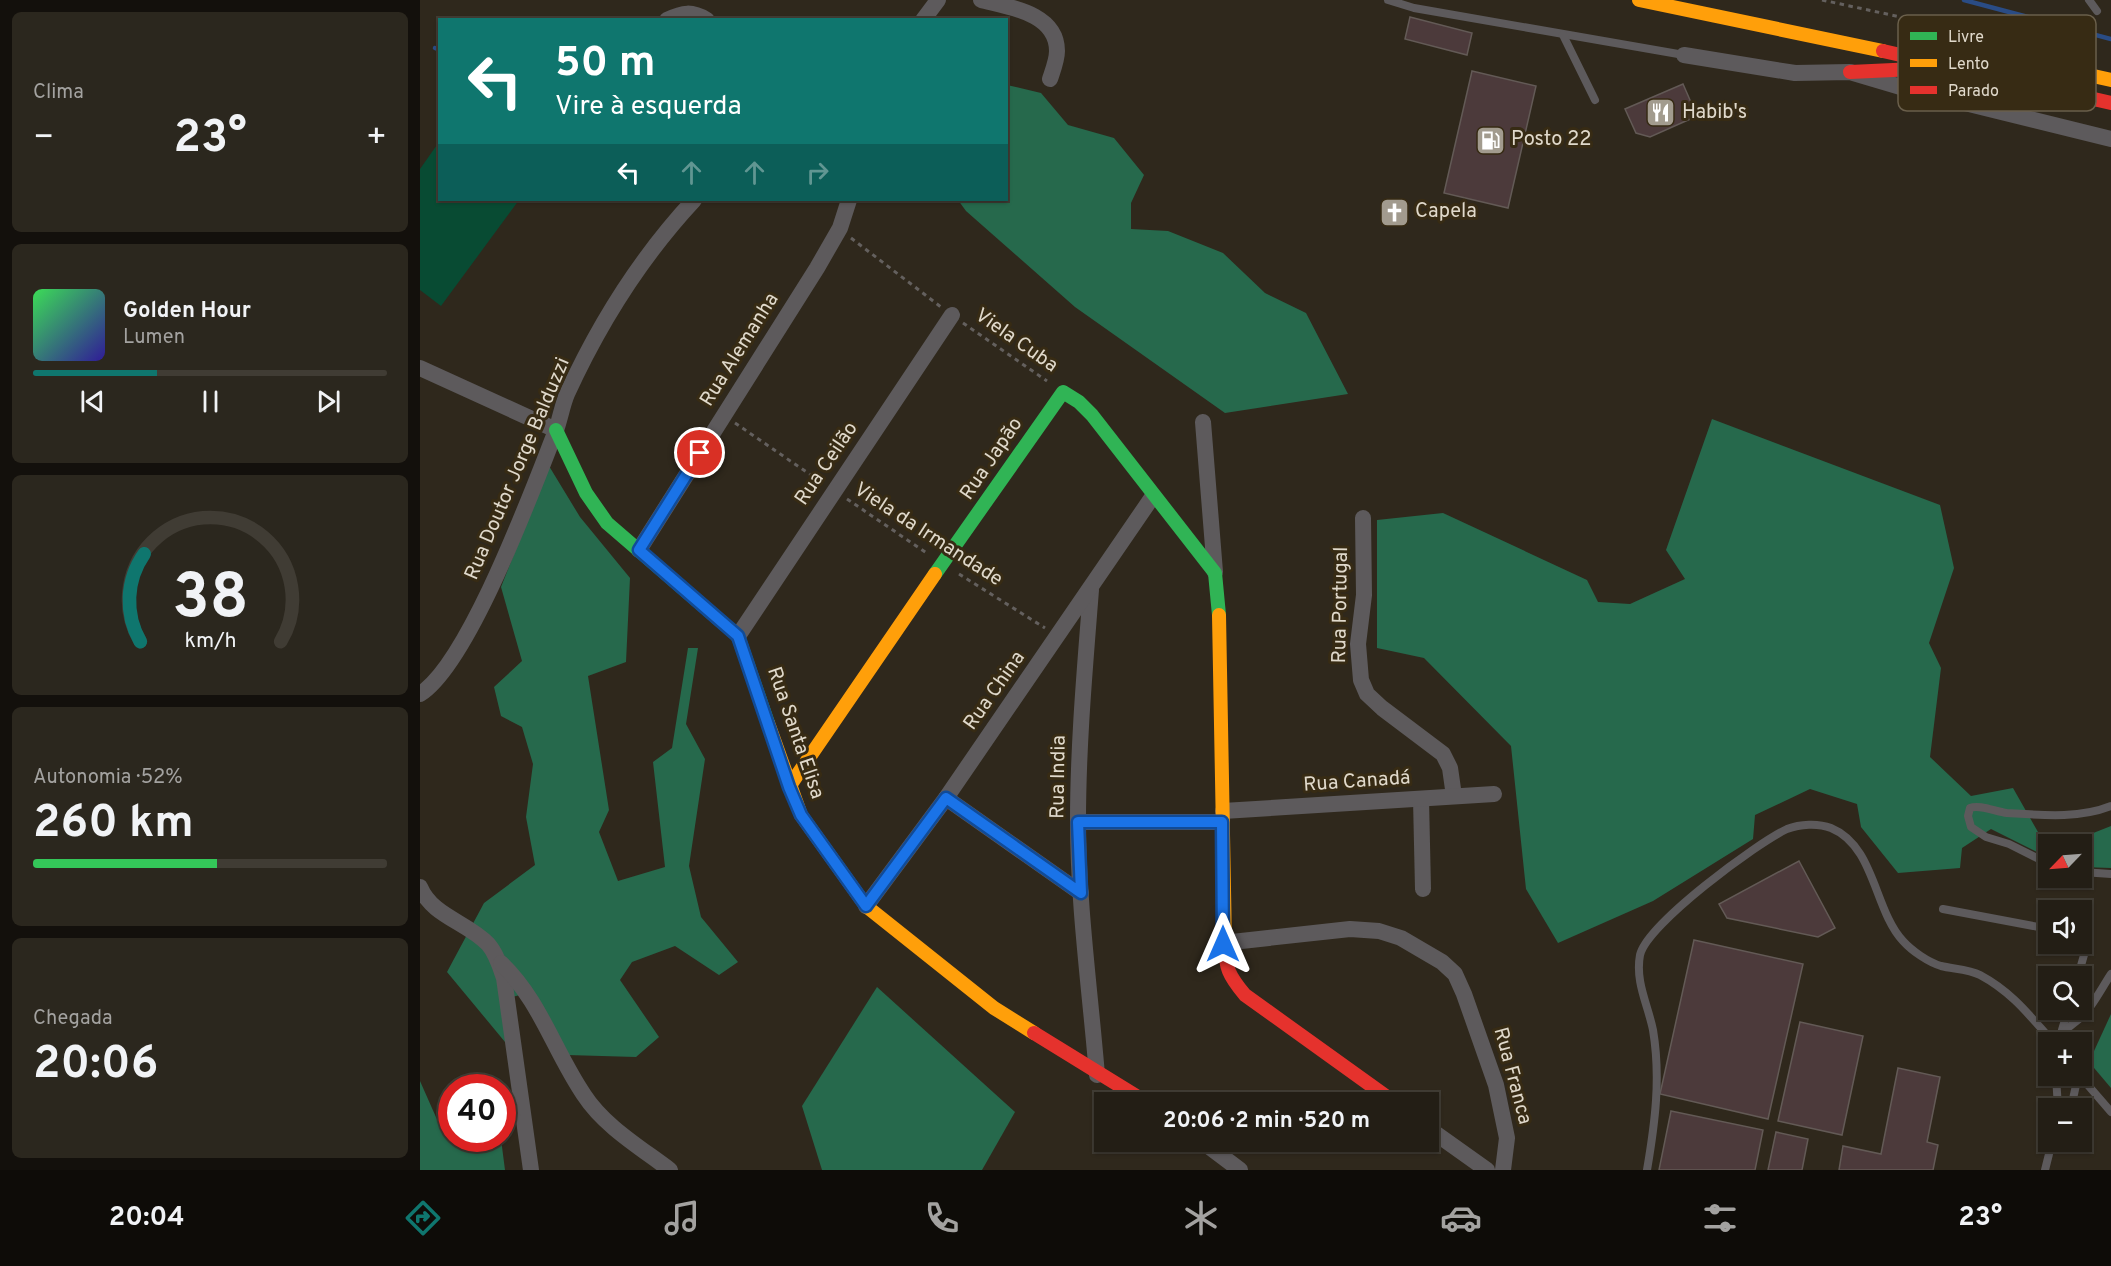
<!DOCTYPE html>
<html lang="pt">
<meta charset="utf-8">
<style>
:root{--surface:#231e15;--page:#2b271e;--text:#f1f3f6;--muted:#a3a2a0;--line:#403c34;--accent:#0f766e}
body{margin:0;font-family:Overpass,sans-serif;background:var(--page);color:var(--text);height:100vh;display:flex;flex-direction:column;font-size:22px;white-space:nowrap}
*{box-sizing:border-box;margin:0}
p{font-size:20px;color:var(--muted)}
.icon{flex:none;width:33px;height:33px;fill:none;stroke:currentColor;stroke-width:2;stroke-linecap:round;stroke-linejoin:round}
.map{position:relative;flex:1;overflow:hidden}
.side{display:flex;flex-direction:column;gap:12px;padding:12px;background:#13100c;width:420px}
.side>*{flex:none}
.guide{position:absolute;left:18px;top:18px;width:570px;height:183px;border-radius:0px;box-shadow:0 2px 4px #0004,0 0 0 2px var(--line);background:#0f766e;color:#fff;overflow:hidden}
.needle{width:39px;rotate:245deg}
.controls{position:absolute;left:1618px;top:834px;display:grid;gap:12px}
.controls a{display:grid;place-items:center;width:54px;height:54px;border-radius:0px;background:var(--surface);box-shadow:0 2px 4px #0004,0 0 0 2px var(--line);font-size:30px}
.speed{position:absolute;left:18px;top:1074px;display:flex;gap:12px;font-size:30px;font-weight:700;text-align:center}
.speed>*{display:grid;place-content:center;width:78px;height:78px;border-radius:50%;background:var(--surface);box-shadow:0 2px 4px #0004,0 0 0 2px var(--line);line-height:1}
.speed .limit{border:9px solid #d22;background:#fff;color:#111}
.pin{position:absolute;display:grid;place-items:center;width:51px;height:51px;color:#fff;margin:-26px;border:3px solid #fff;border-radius:50%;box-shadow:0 2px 6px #0007}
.me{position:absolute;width:66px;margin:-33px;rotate:0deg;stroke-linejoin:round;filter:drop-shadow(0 0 4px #0008)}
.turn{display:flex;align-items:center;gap:21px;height:126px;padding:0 18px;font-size:27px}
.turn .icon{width:78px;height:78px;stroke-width:2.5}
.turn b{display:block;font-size:42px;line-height:51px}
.lanes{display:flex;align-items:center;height:57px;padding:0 18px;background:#0003;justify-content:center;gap:30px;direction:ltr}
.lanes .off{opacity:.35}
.big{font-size:45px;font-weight:700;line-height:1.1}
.side .widget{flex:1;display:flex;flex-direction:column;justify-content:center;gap:9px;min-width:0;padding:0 21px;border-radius:9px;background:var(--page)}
.side .dial{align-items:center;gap:0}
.dial svg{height:156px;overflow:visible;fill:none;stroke:var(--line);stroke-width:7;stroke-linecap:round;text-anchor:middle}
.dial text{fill:var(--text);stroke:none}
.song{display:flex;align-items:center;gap:18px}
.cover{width:72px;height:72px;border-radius:9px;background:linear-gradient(135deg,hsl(130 70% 55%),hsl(250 70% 35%))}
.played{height:6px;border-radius:3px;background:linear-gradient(90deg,var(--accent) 35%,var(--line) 35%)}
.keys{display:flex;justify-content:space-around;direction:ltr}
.heat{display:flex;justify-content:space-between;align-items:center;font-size:33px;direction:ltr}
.charge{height:9px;border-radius:4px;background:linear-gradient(90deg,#34c759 52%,var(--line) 0)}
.trip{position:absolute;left:674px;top:1092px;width:345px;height:60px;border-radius:0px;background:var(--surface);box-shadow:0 2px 4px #0004,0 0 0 2px var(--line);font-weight:700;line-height:60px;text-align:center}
.tabs{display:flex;height:96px;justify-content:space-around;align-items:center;background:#0e0c08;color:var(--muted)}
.tabs .icon{width:42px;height:42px}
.tabs .current{color:var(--accent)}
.tabs b{font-size:27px;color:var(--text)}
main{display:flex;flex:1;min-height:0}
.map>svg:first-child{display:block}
.green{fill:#084b33}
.forest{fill:#26694c}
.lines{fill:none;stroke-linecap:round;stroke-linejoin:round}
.stream{stroke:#2a4c85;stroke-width:4.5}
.building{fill:#4c3a3b;stroke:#635a56;stroke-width:1.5}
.path{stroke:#64605e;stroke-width:3;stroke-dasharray:4.5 4.5;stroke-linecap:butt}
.lane{stroke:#5d5a5c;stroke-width:8}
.street{stroke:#5d5a5c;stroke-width:16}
.fast{stroke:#30b455;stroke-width:14}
.slow{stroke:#ff9f0a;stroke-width:14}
.jam{stroke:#e5322d;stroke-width:14}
.route-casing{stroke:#114b97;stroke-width:15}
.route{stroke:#1a73e8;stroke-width:10}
.labels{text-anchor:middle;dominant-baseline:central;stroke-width:6;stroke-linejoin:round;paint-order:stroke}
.poi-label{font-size:20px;fill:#e0d9cb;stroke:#372b14;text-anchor:start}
.street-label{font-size:20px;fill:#e0d9cb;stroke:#372b14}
.key{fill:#372b14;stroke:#6a5f4b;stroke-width:1.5}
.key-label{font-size:16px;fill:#e0d9cb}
</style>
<main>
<section class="side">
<div class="widget"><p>Clima</p>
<div class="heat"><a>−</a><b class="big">23°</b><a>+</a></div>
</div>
<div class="widget">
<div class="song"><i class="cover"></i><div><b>Golden Hour</b><p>Lumen</p></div></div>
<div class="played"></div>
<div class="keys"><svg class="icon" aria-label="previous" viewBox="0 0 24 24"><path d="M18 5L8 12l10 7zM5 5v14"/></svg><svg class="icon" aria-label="pause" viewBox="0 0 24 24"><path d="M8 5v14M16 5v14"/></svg><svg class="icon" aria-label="next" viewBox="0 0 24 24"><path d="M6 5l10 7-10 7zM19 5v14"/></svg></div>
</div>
<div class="widget dial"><svg viewBox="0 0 100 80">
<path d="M14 69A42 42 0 1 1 86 69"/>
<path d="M14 69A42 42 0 0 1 16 24" stroke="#0f766e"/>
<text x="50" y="56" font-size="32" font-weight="700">38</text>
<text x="50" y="72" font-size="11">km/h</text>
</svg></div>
<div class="widget"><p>Autonomia · 52%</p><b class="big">260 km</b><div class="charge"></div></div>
<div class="widget"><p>Chegada</p><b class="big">20:06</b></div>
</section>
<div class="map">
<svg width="1691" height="1170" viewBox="0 0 1691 1170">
<rect width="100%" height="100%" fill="#2f281c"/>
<polygon class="green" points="19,142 20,200 99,200 21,306 0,290 0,169"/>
<g class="forest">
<polygon points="587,85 621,93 648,125 694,138 724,175 711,203 711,229 748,231 803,253 845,293 886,313 928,394 805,413 655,307 546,211 538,200 586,200"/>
<polygon points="1292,419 1520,505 1534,568 1509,643 1521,668 1510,757 1551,796 1593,788 1618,832 1648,843 1691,826 1691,868 1662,867 1662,844 1629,844 1629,858 1571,829 1542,848 1540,868 1478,873 1441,827 1437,804 1390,789 1335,815 1333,839 1233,901 1138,943 1106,889 1091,746 1004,658 957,648 957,520 1023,513 1167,580 1178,602 1210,604 1265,579 1246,550"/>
<polygon points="129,466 160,517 210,578 206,662 168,676 189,810 179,832 198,881 245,867 233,762 252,748 268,648 278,648 266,724 285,759 269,866 281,917 318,962 299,975 255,946 212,962 200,980 239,1037 216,1057 147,1055 112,992 84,999 90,1048 27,972 64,903 115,865 106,817 113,764 102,727 81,716 74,687 102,661 81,587"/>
<polygon points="457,987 595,1112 562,1170 402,1170 382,1106"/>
<polygon points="1691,1014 1691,1088 1669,1062"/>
<polygon points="0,1081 23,1133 31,1133 32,1138 81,1139 85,1170 0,1170"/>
</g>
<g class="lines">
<g class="stream">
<polyline points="1544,0 1691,39"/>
<polyline points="15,48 20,50"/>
</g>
</g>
<g class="building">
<polygon points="990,17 1052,33 1047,55 985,39"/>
<polygon points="1052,71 1116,86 1088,208 1024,193"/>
<polygon points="1263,84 1277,116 1230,137 1216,133 1205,109"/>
<polygon points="1379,861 1415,928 1398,937 1307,918 1299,904"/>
<polygon points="1274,940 1383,964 1348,1119 1240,1094"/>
<polygon points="1380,1022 1443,1036 1422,1135 1358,1121"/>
<polygon points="1478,1068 1520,1077 1507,1142 1518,1145 1513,1170 1419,1170 1423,1146 1461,1154"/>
<polygon points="1251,1111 1343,1130 1335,1170 1239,1170"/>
<polygon points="1356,1132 1388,1139 1382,1170 1348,1170"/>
</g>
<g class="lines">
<g class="path">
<polyline points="1402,0 1499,21"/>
<polyline points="431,238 521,307"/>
<polyline points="543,323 627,381"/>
<polyline points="315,423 404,484"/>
<polyline points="427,499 508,554"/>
<polyline points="539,574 625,628"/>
</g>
<g class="lane">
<polyline points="968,0 994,8 1264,55"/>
<polyline points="1669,0 1677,11"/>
<polyline points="1143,35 1175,100"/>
<path d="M 1629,864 L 1589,844 L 1566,837 L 1551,827 L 1548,816 L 1550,808 C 1560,804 1576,812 1587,813 C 1620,815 1659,819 1691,806"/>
<polyline points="1662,872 1691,874"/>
<polyline points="1523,909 1629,929"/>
<polyline points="1658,976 1664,955 1662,943"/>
<polyline points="1642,1030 1648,1010"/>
<path d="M 1634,1042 C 1641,1032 1648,1028 1658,1020 C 1672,1008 1681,989 1691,974"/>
<polyline points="1636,1076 1638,1108"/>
<polyline points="1660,1076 1691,1112"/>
<polyline points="1651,1108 1658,1076"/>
<polyline points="1654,1142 1655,1146"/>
<path d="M 1227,1170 C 1235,1123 1241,1078 1233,1030 C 1228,1005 1215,982 1220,955 C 1227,924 1337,843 1367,829 C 1380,824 1398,823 1411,828 C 1455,846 1454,910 1483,941 C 1492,951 1508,962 1521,966 C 1533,969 1549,969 1560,975 C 1592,992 1610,1016 1633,1042"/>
<polyline points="1625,1170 1632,1142"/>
</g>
<g class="street">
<path d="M 561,0 C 589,7 637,13 637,51 C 637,60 633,70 630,79"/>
<path d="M 247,20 C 263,12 272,11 287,20"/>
<polyline points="503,20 518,0"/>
<polyline points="1264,55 1375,73 1430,72 1484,88 1691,139"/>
<polyline points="0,368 136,430"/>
<polyline points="783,422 795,572"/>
<polyline points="943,518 944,595 938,644 941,680 947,694 962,708 1023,754 1030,768 1034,796"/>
<polyline points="219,550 397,268 420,228 429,200"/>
<path d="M 671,590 C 665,667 658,744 658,821 C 658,905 670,990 677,1075"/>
<polyline points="318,636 532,315"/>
<path d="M 0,694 C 49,663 112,491 135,433 C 140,420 142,406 147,394 C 179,324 222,256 274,200"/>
<polyline points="526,798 661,893"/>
<polyline points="1001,799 1003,889"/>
<polyline points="803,811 1074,794"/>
<polyline points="658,822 802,822"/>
<path d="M 0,887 C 12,916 47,922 68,944 C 76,953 80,966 84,978 L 111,1170"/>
<polyline points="446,906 526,798 733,496"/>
<polyline points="803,943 930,929 959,931 981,938 1022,962 1035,974 1044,994 1076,1085 1087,1138 1083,1170"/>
<path d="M 81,963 C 120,1000 134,1051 164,1095 C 184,1126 221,1148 250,1170"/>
<polyline points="1008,1128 1067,1170"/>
<polyline points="783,1142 820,1170"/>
</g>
<g class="fast">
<polyline points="136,430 166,493 187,523 318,636 348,723"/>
<polyline points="515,574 643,392 659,402 672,415 795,573 799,615"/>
</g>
<g class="slow">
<polyline points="1219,0 1463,51"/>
<polyline points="1510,40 1691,80"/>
<polyline points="799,615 805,943"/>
<polyline points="348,723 381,815 446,906 574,1008 614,1033"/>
<polyline points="369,787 515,574"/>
</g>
<g class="jam">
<polyline points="1463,51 1691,103"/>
<polyline points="1430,72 1495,69"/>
<path d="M 805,943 C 805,968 809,976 825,995 L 974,1102"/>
<polyline points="614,1033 726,1102"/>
</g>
</g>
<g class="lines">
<defs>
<polyline id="route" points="280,453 219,550 318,636 369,787 381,815 446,906 526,798 661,893 658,822 802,822 803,944"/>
</defs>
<use href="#route" class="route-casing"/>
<use href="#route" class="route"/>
</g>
<defs>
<symbol id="restaurant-square" viewBox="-11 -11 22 22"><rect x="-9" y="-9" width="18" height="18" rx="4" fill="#a29b8e" stroke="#372b14"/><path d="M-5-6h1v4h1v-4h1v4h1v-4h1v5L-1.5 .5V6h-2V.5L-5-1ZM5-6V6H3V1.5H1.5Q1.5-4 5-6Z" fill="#fff"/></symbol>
<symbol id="fuel-square" viewBox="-11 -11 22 22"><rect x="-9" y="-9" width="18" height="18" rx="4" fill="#a29b8e" stroke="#372b14"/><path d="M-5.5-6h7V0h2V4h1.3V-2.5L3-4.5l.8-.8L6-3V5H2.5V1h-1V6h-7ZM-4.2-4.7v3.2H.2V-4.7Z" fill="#fff"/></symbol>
<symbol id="church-square" viewBox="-11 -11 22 22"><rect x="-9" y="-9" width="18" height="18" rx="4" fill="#a29b8e" stroke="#372b14"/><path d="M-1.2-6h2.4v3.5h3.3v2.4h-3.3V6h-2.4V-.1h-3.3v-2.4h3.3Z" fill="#fff"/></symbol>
</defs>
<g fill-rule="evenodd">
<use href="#restaurant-square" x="1224" y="96" width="33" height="33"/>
<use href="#fuel-square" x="1054" y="124" width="33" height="33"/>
<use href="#church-square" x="958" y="196" width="33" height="33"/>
</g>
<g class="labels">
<g class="poi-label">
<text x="1262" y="113">Habib's</text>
<text x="1091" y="140">Posto 22</text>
<text x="995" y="212">Capela</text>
</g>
<g class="street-label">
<text transform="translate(596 341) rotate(35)">Viela Cuba</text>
<text transform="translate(320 350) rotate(-58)">Rua Alemanha</text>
<text transform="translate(572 459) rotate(-56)">Rua Japão</text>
<text transform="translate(407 464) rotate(-56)">Rua Ceilão</text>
<text transform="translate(98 469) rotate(-67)">Rua Doutor Jorge Balduzzi</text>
<text transform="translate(508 535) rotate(33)">Viela da Irmandade</text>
<text transform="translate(921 605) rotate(-89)">Rua Portugal</text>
<text transform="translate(575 691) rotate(-55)">Rua China</text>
<text transform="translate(375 733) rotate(71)">Rua Santa Elisa</text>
<text transform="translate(639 777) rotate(-89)">Rua India</text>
<text transform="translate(937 782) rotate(-4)">Rua Canadá</text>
<text transform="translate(1092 1076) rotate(75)">Rua Franca</text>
</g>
</g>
<rect x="1478" y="15" width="198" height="96" rx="9" class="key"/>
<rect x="1490" y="32" width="27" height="8" fill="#30b455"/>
<rect x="1490" y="59" width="27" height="8" fill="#ff9f0a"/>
<rect x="1490" y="86" width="27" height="8" fill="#e5322d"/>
<g class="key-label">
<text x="1528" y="42">Livre</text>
<text x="1528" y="69">Lento</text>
<text x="1528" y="96">Parado</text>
</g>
</svg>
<div class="controls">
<a><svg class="needle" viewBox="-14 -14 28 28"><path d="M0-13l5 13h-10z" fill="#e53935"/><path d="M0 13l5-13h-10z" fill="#a3a2a0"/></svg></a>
<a><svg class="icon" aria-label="sound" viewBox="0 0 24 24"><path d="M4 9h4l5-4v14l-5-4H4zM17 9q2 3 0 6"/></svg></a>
<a><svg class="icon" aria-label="search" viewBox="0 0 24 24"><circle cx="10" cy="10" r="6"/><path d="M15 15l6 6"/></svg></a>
<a>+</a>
<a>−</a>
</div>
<div class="speed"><div class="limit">40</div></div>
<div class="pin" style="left:280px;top:453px;background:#d93025"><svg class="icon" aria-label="arrive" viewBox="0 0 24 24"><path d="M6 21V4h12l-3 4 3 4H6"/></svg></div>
<svg class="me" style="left:803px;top:944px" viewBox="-20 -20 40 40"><path d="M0-17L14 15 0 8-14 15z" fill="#1a73e8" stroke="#fff" stroke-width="4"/></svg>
<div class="trip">20:06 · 2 min · 520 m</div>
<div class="guide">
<div class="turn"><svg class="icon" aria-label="left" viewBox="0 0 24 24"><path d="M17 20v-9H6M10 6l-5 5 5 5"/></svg><div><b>50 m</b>Vire à esquerda</div></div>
<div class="lanes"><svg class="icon" aria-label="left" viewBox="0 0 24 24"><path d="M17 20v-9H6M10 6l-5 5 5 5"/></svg><svg class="icon off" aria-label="ahead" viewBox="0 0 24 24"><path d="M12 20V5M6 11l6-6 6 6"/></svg><svg class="icon off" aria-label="ahead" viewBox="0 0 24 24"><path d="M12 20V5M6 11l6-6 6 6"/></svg><svg class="icon off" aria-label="right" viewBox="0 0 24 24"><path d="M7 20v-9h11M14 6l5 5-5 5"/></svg></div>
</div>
</div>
</main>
<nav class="tabs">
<b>20:04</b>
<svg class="icon current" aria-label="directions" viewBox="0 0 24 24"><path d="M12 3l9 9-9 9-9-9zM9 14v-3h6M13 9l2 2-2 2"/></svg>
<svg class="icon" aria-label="music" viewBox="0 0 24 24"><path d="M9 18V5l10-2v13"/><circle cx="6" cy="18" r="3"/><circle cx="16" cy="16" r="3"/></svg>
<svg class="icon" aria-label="phone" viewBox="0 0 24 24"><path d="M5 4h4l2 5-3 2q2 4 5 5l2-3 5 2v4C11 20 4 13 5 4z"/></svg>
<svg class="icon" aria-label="climate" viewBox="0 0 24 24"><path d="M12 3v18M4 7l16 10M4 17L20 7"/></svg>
<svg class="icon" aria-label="car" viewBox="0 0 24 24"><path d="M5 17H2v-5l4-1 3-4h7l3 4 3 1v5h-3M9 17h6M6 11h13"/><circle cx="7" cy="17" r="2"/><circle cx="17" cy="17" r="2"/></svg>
<svg class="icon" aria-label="filters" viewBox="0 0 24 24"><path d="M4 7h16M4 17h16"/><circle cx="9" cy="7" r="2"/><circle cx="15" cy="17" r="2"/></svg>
<b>23°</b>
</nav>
